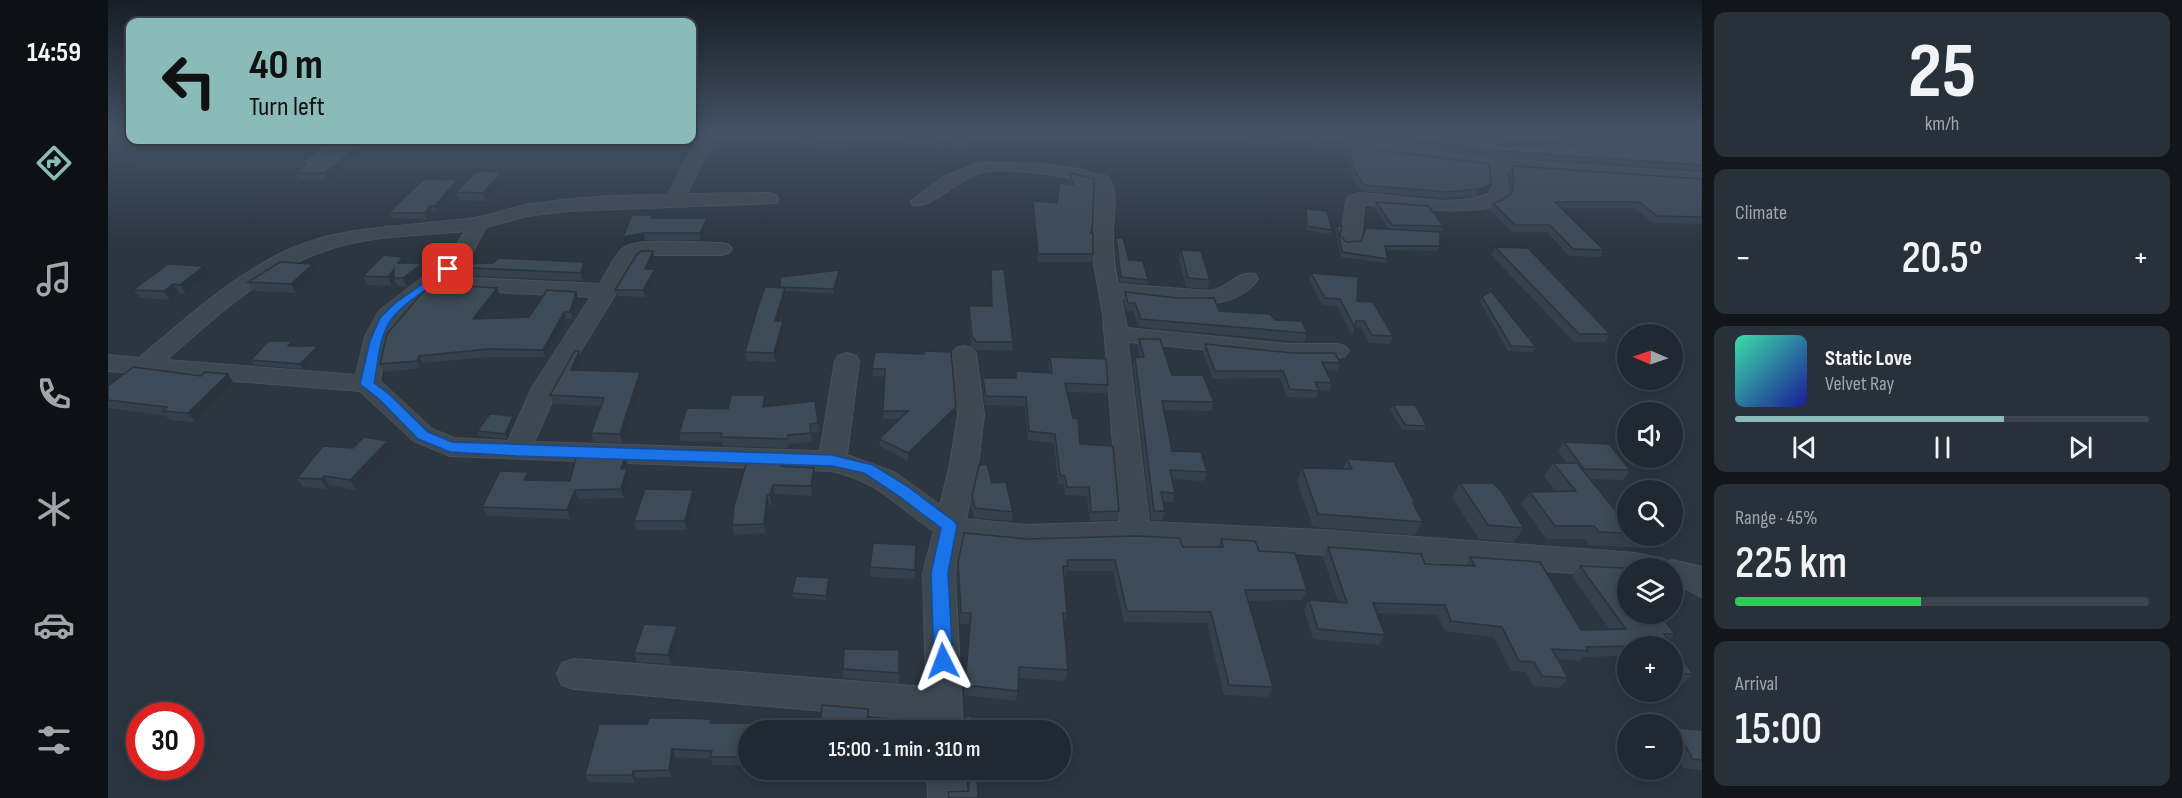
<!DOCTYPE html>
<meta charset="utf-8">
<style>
:root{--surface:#202831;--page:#283039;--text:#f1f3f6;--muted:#a2a6ab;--line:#3d444d;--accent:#8bbbb9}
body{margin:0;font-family:"Sofia Sans Condensed",sans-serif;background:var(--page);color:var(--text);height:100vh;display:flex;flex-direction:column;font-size:22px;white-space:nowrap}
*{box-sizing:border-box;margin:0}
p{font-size:20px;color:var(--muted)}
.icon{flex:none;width:33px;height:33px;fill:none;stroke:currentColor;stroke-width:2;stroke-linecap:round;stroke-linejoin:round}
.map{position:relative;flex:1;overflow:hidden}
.details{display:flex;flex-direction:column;gap:12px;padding:12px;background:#12161b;width:480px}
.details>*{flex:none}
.banner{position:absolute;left:18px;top:18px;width:570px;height:126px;border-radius:12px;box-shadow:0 3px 15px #0003,0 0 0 2px var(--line);background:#8bbbb9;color:#111;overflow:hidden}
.needle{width:39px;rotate:272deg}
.controls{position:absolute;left:1509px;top:324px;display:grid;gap:12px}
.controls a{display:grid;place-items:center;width:66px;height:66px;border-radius:50%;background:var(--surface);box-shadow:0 3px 15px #0003,0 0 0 2px var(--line);font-size:30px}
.speed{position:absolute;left:18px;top:702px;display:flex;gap:12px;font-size:30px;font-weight:700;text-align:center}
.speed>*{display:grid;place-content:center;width:78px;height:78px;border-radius:50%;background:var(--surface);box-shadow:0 3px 15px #0003,0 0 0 2px var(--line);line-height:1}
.speed .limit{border:9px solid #d22;background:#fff;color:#111}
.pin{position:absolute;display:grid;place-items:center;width:51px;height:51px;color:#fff;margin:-26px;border-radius:12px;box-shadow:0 3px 9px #0006}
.me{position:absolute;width:66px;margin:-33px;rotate:357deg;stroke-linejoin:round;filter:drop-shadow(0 0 4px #0008)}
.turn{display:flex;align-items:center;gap:21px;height:126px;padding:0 24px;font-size:27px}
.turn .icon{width:78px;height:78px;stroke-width:2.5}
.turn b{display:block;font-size:42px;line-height:51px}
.big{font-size:45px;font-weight:600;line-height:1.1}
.details .widget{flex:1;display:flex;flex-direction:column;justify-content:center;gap:9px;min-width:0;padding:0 21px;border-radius:12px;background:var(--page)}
.details .dial{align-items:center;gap:0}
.dial b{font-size:78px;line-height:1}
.song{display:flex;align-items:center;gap:18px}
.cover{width:72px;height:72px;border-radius:9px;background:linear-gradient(135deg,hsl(160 70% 55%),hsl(240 70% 35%))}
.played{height:6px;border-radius:3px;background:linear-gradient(90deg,var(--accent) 65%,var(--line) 65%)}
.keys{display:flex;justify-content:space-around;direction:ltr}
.heat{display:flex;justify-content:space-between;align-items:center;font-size:33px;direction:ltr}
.charge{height:9px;border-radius:4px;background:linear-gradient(90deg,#34c759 45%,var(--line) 0)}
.trip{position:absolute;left:630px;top:720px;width:333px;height:60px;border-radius:30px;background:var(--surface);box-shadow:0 3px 15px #0003,0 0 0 2px var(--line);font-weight:600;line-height:60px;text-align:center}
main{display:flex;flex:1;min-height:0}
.menu{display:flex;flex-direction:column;width:108px;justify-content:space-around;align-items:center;background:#0d1014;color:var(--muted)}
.menu .icon{width:42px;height:42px}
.menu .active{color:var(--accent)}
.menu b{font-size:27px;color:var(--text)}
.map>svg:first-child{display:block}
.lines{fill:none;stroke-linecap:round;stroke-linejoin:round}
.minor-casing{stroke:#48515b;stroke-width:2}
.minor{fill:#3e4851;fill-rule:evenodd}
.wall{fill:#34404b}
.shaded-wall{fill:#2b343d}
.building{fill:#3d4a57;stroke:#2b343d;stroke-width:1.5}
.route{fill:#1a73e8;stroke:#114b97;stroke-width:1.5}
</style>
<main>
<nav class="menu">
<b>14:59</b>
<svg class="icon active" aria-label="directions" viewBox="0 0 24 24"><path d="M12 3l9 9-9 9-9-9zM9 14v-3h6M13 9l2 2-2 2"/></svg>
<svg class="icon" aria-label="music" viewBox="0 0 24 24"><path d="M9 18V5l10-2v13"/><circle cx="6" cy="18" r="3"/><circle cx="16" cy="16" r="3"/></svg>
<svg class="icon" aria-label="phone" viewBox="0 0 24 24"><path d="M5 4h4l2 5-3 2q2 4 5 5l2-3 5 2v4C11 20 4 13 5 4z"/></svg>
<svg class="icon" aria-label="climate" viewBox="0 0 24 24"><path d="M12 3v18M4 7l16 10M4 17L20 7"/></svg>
<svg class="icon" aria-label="car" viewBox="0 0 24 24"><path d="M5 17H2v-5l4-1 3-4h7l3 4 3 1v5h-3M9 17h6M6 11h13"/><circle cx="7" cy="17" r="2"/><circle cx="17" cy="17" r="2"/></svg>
<svg class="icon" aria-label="filters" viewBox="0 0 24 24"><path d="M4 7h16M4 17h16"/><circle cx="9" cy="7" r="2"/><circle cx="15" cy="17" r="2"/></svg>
</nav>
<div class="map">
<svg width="1594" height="798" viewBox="0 0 1594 798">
<rect width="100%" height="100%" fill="#2b3641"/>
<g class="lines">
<defs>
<g id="minor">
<path d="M 596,133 L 612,133 L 597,157 L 579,194 L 661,193 L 668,195 L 670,199 L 668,203 L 458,211 L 420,216 L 378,227 L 364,253 L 343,277 L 492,284 C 499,273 507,252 519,246 C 534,238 595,243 614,243 L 621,245 L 624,249 L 621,253 L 614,255 L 535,255 L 529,259 L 451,386 L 426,442 L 712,451 L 727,361 L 730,356 L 739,353 L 748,356 L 751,361 L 739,455 L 786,472 L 832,505 L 842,464 L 850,415 L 844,353 L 848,348 L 856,346 L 864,348 L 868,353 L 876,415 L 870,464 L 858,519 L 918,525 L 1011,522 L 995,315 L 986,264 L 987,185 C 963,176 895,166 871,173 C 851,179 823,209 805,205 L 803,201 L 835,177 L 873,162 L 934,164 L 970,169 L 1000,177 C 1012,194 1004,217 1005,237 C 1005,253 1007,269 1010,284 L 1100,291 C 1122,289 1128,270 1147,274 L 1150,279 C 1122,319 1055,301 1013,298 L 1019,328 L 1181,344 L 1229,344 L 1237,346 L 1241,351 L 1237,356 L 1229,358 L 1181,358 L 1020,342 L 1041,522 L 1213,530 L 1527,553 L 1556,559 L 1558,562 L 1564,560 L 1594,567 L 1594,597 L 1575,587 L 1564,586 L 1564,568 L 1520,568 L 1520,577 L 1119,548 L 1025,545 L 918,548 L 853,541 L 847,573 L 855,730 L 819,730 L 818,720 L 466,689 L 454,685 L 449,674 L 454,663 L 466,659 L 818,687 L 815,573 L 826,531 C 786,505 774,483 724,471 L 342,456 L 306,441 L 252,391 L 0,371 L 0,355 L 31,358 C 78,319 125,275 182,249 C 241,224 304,227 366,218 C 385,215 404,207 423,204 C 468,197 514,195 560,195 L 579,157 ZM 357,231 L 348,246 L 332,264 L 271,311 L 257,337 L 248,375 L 58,360 C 105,319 155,271 216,251 C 260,235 310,236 357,231 ZM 328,289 L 483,297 L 425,386 L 400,441 L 346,438 L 324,429 L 272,381 C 282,325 280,322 328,289 Z"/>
<polygon points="854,133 874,133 857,146 845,146 843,142"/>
<path d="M 1217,133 L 1241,133 L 1271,144 L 1389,159 L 1594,173 L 1594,183 L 1398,170 C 1399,177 1403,192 1399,198 C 1385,221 1282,205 1256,205 L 1253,240 L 1250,244 L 1236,244 L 1233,240 L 1238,201 L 1240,197 L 1251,193 C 1288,194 1348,210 1382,193 L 1380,168 L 1268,154 L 1219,137 Z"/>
<polygon points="1559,133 1581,133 1594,140 1594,151 1561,137"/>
<polygon points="819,770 857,770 858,798 820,798"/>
</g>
</defs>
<use href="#minor" class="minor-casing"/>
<use href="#minor" class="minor"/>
</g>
<g class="wall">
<polygon points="645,133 851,133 836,148 814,142 812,145 747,135 745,141 737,141 735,147 704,146 704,144 695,143 694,141 646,140"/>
<polygon points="891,133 883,138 882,142 868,140 868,134"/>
<polygon points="1113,133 1170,133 1172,139 1171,145 1134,142 1134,139 1114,137"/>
<polygon points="1196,133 1221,133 1270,150 1383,185 1380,191 1368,196 1335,198 1254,191 1245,179 1238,149 1208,149"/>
<polygon points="1248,133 1384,133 1393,146 1431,147 1433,143 1456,145 1440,133 1564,133 1594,146 1594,171 1389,157 1272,142"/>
<polygon points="1585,133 1594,133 1594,139"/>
<polygon points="261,145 219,180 191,179 188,173 195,167 193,163"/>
<polygon points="1404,166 1594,179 1594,224 1545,223 1527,208 1453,208 1496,250 1492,257 1461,256 1439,232 1404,232 1382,209 1385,203 1394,200 1402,194 1403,188 1401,172"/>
<polygon points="962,173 983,233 985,254 984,262 930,262 925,208 925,201 949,203 962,184 961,180"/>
<polygon points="397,180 378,201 352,200 348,192"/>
<polygon points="351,185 329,212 324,212 319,219 283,218 280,213"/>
<polygon points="1268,202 1336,226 1333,232 1320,232 1332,246 1330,251 1278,250 1280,259 1278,263 1233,257 1227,230 1229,226 1232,235 1238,242 1253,241 1281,229 1266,208"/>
<polygon points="1198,209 1224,230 1222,234 1198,230 1197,213"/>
<polygon points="544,215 545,218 599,218 600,226 593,240 537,240 517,245"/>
<polygon points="1008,238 1021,260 1040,280 1040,284 1012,282 1007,242"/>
<polygon points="1387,247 1502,334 1497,342 1466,342 1383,255"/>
<polygon points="1073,250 1102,280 1099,289 1078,287 1071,259"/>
<polygon points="295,257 298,263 315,263 318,272 299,287 290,286 287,281 284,286 259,285 255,276"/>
<polygon points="546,257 541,269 547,269 548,276 537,297 509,296 507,290"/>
<polygon points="476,262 478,269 475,281 348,275 345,267 386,263"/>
<polygon points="205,264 210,272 188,293 145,291 140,282"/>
<polygon points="96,266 102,274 78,293 71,293 62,300 32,298 25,290"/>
<polygon points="883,270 905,342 904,351 869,350 863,345 861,314 861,306 884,306"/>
<polygon points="1203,273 1249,301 1285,336 1282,344 1261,343 1253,328 1247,328 1244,335 1229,306 1214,305 1201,280"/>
<polygon points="732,274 726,294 678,291 678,296 671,321 676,330 668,362 639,361 637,352 672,287"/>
<polygon points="468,292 470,299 465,319 458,319 437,357 383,357 314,363 312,368 276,372 272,364 392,295 373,319 421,317"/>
<polygon points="1017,292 1111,311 1167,320 1199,333 1196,342 1031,327 1025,311 1018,311 1016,301"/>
<polygon points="1374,297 1428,347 1425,352 1400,351 1372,302"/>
<polygon points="1031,339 1064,375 1106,402 1103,411 1056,410 1064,451 1099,472 1096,481 1064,479 1067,493 1065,502 1055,502 1057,511 1054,520 1043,520 1025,366 1027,357 1032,357 1029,348"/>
<polygon points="184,341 187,345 212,350 195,369 146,365 143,360"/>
<polygon points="1097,344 1232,363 1229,371 1218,370 1224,383 1221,391 1211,390 1208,398 1179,397 1172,378 1105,379 1095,352"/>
<polygon points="767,352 848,407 848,415 800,461 772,446 771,439 792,419 775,419 777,377 765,376 764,369"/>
<polygon points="942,357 1000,385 999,393 959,392 965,418 972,444 1011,511 1009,520 982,521 979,496 957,495 956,484 950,484 946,443 920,440 917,406 877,405 875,387 875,378 908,378 908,371 942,373 941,365"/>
<polygon points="474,360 469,370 532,372 534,381 514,443 486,442 483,433 492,406 445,404 442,395"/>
<polygon points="126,383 87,422 62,420 58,416 0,408 0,386"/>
<polygon points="658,404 658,406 710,423 711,432 703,433 704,442 681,444 680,448 615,446 614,442 573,441 571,433 620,409"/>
<polygon points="1285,405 1319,426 1317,430 1294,430 1282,410"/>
<polygon points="407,421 399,439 371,436 369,431"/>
<polygon points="1456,442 1522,470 1515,480 1482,479 1510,514 1520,514 1520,536 1547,536 1536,548 1481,545 1476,539 1438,539 1413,504 1422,492 1448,491 1436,476 1445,463 1459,463 1450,451"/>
<polygon points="245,448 285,450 248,490 221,485 219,489 195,487 189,478"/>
<polygon points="517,456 520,465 519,468 522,478 516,498 470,499 462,519 379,516 374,507 420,472 424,480 462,481"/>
<polygon points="1239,459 1307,503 1306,505 1315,522 1307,535 1205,527 1189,481 1194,468 1235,469"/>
<polygon points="675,466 706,468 707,477 704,496 666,494 664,505 661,505 657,533 626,535 624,525"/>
<polygon points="1352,483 1416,528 1406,542 1371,539 1344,497"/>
<polygon points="864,496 905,512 904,521 866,518 863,506"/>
<polygon points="587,499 579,530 529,530 526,521"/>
<polygon points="920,539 1075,547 1110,547 1113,539 1151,551 1199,590 1194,600 1140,601 1165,687 1160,697 1116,695 1099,623 1016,622 1005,571 959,571 958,577 956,577 959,613 956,624 960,670 957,681 911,678 908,701 856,695 862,624 852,624 849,573 850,562"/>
<polygon points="808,545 807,579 763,577 762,567"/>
<polygon points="1220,547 1317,564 1357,566 1362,557 1473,630 1502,630 1464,576 1472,566 1567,634 1561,640 1585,674 1575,684 1564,683 1564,646 1520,646 1520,660 1517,656 1475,657 1471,661 1450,659 1460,678 1451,688 1425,686 1418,672 1403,671 1386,637 1336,631 1330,615 1269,613 1277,635 1271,645 1205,639 1196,610 1201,600 1230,602 1215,557"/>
<polygon points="721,583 718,600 685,598 684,593"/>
<polygon points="572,635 563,664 529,662 526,653"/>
<polygon points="791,650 791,683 735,678 735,669"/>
<polygon points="603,719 604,723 649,723 650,729 640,730 640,765 605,765 603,759 567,757 564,777 528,778 527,783 481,782 477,775 539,724"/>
<polygon points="1566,728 1594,730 1594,770 1575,768 1564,751 1564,729"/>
<polygon points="728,770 758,770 758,778 729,777"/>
</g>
<g class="shaded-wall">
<polygon points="845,133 851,133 836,148 836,142"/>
<polygon points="883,133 891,133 883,138 882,142"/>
<polygon points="258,140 261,145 219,180 216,173"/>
<polygon points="394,172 397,180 378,201 375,193"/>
<polygon points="349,180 351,185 329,212 327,206"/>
<polygon points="1383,185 1380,191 1368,196 1371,189"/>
<polygon points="322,206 324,212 319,219 317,213"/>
<polygon points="599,218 600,226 593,240 592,233"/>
<polygon points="536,233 537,240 517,245 515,237"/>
<polygon points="545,251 546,257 539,275 537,269"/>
<polygon points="295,257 299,265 290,263"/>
<polygon points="476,262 478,269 475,281 473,273"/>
<polygon points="315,263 318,272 299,287 295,278"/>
<polygon points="205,264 210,272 188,293 183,284"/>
<polygon points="96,266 102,274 78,293 72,285"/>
<polygon points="286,269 286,278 287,281 284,286 280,277"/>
<polygon points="547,269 548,276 537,297 535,290"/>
<polygon points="731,270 732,274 726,294 726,289"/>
<polygon points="65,284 71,293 62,300 56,291"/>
<polygon points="389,288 392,295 367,326 365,319"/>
<polygon points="677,288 678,296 668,330 667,321"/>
<polygon points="468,292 470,299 465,319 462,312"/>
<polygon points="456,312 458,319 437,357 435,350"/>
<polygon points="675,321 676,330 668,362 666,353"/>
<polygon points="184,341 187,345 180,346"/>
<polygon points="210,346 212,350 195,369 192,364"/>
<polygon points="471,351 474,360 466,378 463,370"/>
<polygon points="311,356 314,363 312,368 309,361"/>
<polygon points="532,372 534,381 514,443 512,434"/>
<polygon points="120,374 126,383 87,422 80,413"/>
<polygon points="657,395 658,404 656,415 655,407"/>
<polygon points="848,407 848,415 800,461 800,453"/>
<polygon points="405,416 407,421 399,439 397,434"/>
<polygon points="280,441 285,450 248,490 242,480"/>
<polygon points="517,456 520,465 516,478 513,469"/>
<polygon points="519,468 522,478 516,498 513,489"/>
<polygon points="706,468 707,477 704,496 703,486"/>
<polygon points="420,472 424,481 416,480"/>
<polygon points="216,476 221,485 219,489 213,479"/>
<polygon points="665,485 666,494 664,505 662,495"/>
<polygon points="467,490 470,499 462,519 459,510"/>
<polygon points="585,490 587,499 579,530 577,521"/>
<polygon points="659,495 661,505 657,533 656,524"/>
<polygon points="721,578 721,583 718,600 718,596"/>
<polygon points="569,626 572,635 563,664 560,655"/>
<polygon points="564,749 567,757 564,777 561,770"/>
<polygon points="525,771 528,778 527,783 524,775"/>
</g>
<g class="building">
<polygon points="645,133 746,133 745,135 736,135 735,141 704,140 705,137 694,137 695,135"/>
<polygon points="779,133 845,133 836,142 814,136 812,139"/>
<polygon points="870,133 883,133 882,135 868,134"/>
<polygon points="1133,133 1170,133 1172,139 1135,137 1136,134"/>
<polygon points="1203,133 1221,133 1270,150 1381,164 1383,185 1371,189 1338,192 1256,185 1247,172 1240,143 1210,143"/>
<polygon points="1267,133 1384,133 1393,146 1435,147 1433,143 1469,146 1451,133 1564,133 1594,146 1594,165 1392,151 1274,136"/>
<polygon points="224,140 258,140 216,173 188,173 199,163 193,163"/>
<polygon points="1404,166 1594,179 1594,217 1549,216 1531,202 1447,202 1496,250 1465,249 1442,225 1407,225 1385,203 1394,200 1404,193 1406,182"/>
<polygon points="369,171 394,172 375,193 348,192"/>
<polygon points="962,173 986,179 985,217 983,233 985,234 985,254 930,254 925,201 949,203 952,183 965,185"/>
<polygon points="316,179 349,180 327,206 322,206 317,213 280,213"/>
<polygon points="1268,202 1320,206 1336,226 1284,225"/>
<polygon points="1198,209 1219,211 1224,230 1199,226"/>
<polygon points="524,215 544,215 543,218 599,218 592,233 536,233 515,237"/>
<polygon points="1229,226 1234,226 1232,235 1238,242 1253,241 1258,228 1332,232 1332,246 1277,246 1280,259 1234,252"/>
<polygon points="1008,238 1015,238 1021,260 1035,261 1040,280 1013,277"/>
<polygon points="1387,247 1420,248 1502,334 1471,334"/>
<polygon points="1073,250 1093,251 1102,280 1080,278"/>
<polygon points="534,251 545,251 537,269 547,269 535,290 507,290 529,254"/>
<polygon points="276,255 295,257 290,263 315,263 295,278 286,278 286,269 280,277 255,276"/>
<polygon points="390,258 476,262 473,273 345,267 348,264 386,263"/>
<polygon points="172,262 205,264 183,284 140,282"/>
<polygon points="60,264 96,266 72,285 65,284 56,291 25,290"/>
<polygon points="896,269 905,342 869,342 864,337 861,306 884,306 883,270"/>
<polygon points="731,270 726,289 672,287 672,277"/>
<polygon points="1203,273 1250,277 1249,301 1265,302 1285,336 1264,335 1256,321 1248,321 1247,328 1232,299 1217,298"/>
<polygon points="326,284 389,288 365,319 421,317 439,290 468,292 462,312 456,312 435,350 380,349 311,356 309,361 272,364 279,334 313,294"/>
<polygon points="657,287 677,288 667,321 675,321 666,353 637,352 650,307"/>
<polygon points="1383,291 1428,347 1403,346 1374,297"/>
<polygon points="1017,292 1069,298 1106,298 1111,311 1162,314 1167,320 1194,321 1199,333 1033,319 1027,303 1020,303"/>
<polygon points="1031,339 1052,339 1064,375 1095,375 1106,402 1054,401 1064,451 1093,452 1099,472 1062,470 1067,493 1053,492 1057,511 1046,511 1027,357 1036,357"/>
<polygon points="160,341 184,341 180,346 210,346 192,364 143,360"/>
<polygon points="1097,344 1184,353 1227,353 1232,363 1214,362 1224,383 1207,382 1211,391 1182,389 1175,371 1107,371"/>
<polygon points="467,351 471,351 463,370 532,372 512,434 483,433 496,398 442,395"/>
<polygon points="816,351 843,352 848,407 800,453 771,439 800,411 775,411 777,369 764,369 767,352 816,354"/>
<polygon points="942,357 998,359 1000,385 957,383 965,418 970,419 972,444 1005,446 1011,511 983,512 981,487 959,487 957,476 952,475 947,434 921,431 918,397 878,396 875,378 908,378 908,371 944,373"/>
<polygon points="25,367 93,376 97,372 120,374 80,413 55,411 59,407 0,400 0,386"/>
<polygon points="623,395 657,395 655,407 707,401 710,423 702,424 703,433 680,435 679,439 613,437 614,433 571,433 579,408 620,409"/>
<polygon points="1285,405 1307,405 1319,426 1297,425"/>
<polygon points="382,414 405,416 397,434 369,431"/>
<polygon points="256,437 280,441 242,480 216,476 213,479 189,478 215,446 245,448"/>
<polygon points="1456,442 1501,444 1522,470 1476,469"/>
<polygon points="469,454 517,456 513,469 519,468 513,489 467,490 459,510 374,507 392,471 420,472 416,480 462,481"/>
<polygon points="1239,459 1286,462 1307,503 1305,503 1315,522 1210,514 1194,468 1244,469"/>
<polygon points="639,461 674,462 673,466 706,468 703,486 665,485 662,495 659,495 656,524 624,525 626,506"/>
<polygon points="1445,463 1469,463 1510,514 1520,514 1520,533 1491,532 1486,526 1447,526 1422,492 1468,491"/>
<polygon points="879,464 884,483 898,482 905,512 867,508 864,496 871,465"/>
<polygon points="1352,483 1385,483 1393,491 1416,528 1380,525"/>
<polygon points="537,489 585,490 577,521 526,521"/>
<polygon points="856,533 920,539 1028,536 1071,538 1075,547 1115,547 1113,539 1147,541 1151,551 1187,553 1199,590 1137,590 1165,687 1121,685 1103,612 1019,611 1007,560 959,560 960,566 955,566 959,613 955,613 960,670 911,667 910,691 857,685 863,613 853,613 850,562"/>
<polygon points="765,543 808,545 807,570 762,567"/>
<polygon points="1220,547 1313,554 1317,564 1367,566 1362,557 1432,562 1473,630 1518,629 1472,566 1516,568 1520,572 1520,614 1551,614 1567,634 1556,634 1585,674 1564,673 1564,646 1527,646 1478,647 1480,651 1444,649 1460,678 1434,676 1426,662 1411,661 1394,627 1343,621 1337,605 1265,603 1277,635 1210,629 1201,600 1239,603"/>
<polygon points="688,576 721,578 718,596 684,593"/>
<polygon points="536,624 569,626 560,655 526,653"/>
<polygon points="736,649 791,650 791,673 735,669"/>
<polygon points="714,705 760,709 759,730 712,730"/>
<polygon points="857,716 864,716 864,730 840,730 840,728 857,727"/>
<polygon points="541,718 565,718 603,719 602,723 649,723 648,729 674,730 640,730 640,757 602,757 604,751 564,749 561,770 525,771 524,775 477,775 491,724 539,724"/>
<polygon points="1566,728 1594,730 1594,760 1585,759"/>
<polygon points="861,773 869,773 870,798 841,798 840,792 861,791"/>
</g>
<linearGradient id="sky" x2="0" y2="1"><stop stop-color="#181e24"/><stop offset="0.54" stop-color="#445265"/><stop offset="1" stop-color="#445265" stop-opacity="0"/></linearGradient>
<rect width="1594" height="245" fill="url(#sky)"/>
<path class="route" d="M 340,266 L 346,269 L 344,271 C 327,284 292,304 281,323 C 271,340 270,363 266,383 L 281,394 L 320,432 L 344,442 L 724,455 L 765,465 L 799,486 L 847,522 L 849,526 L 840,573 L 845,661 L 842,667 L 835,669 L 829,667 L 826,661 L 823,573 L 833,528 L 788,494 L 756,473 L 724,466 L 409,456 L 342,452 L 310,439 L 272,400 L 252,384 L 262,341 L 272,318 L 286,304 Z"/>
</svg>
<div class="controls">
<a><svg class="needle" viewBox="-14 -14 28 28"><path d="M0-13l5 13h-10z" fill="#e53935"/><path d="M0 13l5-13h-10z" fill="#a2a6ab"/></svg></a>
<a><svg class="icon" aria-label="sound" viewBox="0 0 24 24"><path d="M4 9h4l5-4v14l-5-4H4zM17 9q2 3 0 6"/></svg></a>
<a><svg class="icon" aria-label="search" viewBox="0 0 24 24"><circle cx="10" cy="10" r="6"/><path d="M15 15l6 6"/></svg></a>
<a><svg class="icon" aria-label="layers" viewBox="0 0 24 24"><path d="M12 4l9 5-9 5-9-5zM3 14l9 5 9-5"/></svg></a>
<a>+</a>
<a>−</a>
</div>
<div class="speed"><div class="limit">30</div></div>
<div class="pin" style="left:340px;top:269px;background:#d93025"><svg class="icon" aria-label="arrive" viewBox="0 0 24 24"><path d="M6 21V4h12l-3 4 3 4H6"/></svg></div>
<svg class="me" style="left:835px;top:661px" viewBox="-20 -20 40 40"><path d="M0-17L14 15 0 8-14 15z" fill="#1a73e8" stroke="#fff" stroke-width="4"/></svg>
<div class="trip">15:00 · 1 min · 310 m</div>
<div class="banner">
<div class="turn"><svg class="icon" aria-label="left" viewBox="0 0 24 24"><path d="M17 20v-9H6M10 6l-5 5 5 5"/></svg><div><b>40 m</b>Turn left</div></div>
</div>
</div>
<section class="details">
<div class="widget dial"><b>25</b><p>km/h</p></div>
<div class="widget"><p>Climate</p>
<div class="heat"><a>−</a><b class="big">20.5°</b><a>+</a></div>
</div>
<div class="widget">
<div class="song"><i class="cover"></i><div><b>Static Love</b><p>Velvet Ray</p></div></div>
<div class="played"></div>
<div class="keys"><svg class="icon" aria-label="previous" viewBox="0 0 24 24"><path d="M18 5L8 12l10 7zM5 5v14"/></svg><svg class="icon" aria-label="pause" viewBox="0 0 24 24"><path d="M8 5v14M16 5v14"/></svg><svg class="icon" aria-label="next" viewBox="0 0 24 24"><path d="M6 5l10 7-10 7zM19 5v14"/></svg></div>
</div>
<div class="widget"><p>Range · 45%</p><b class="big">225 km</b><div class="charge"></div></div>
<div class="widget"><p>Arrival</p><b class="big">15:00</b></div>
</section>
</main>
